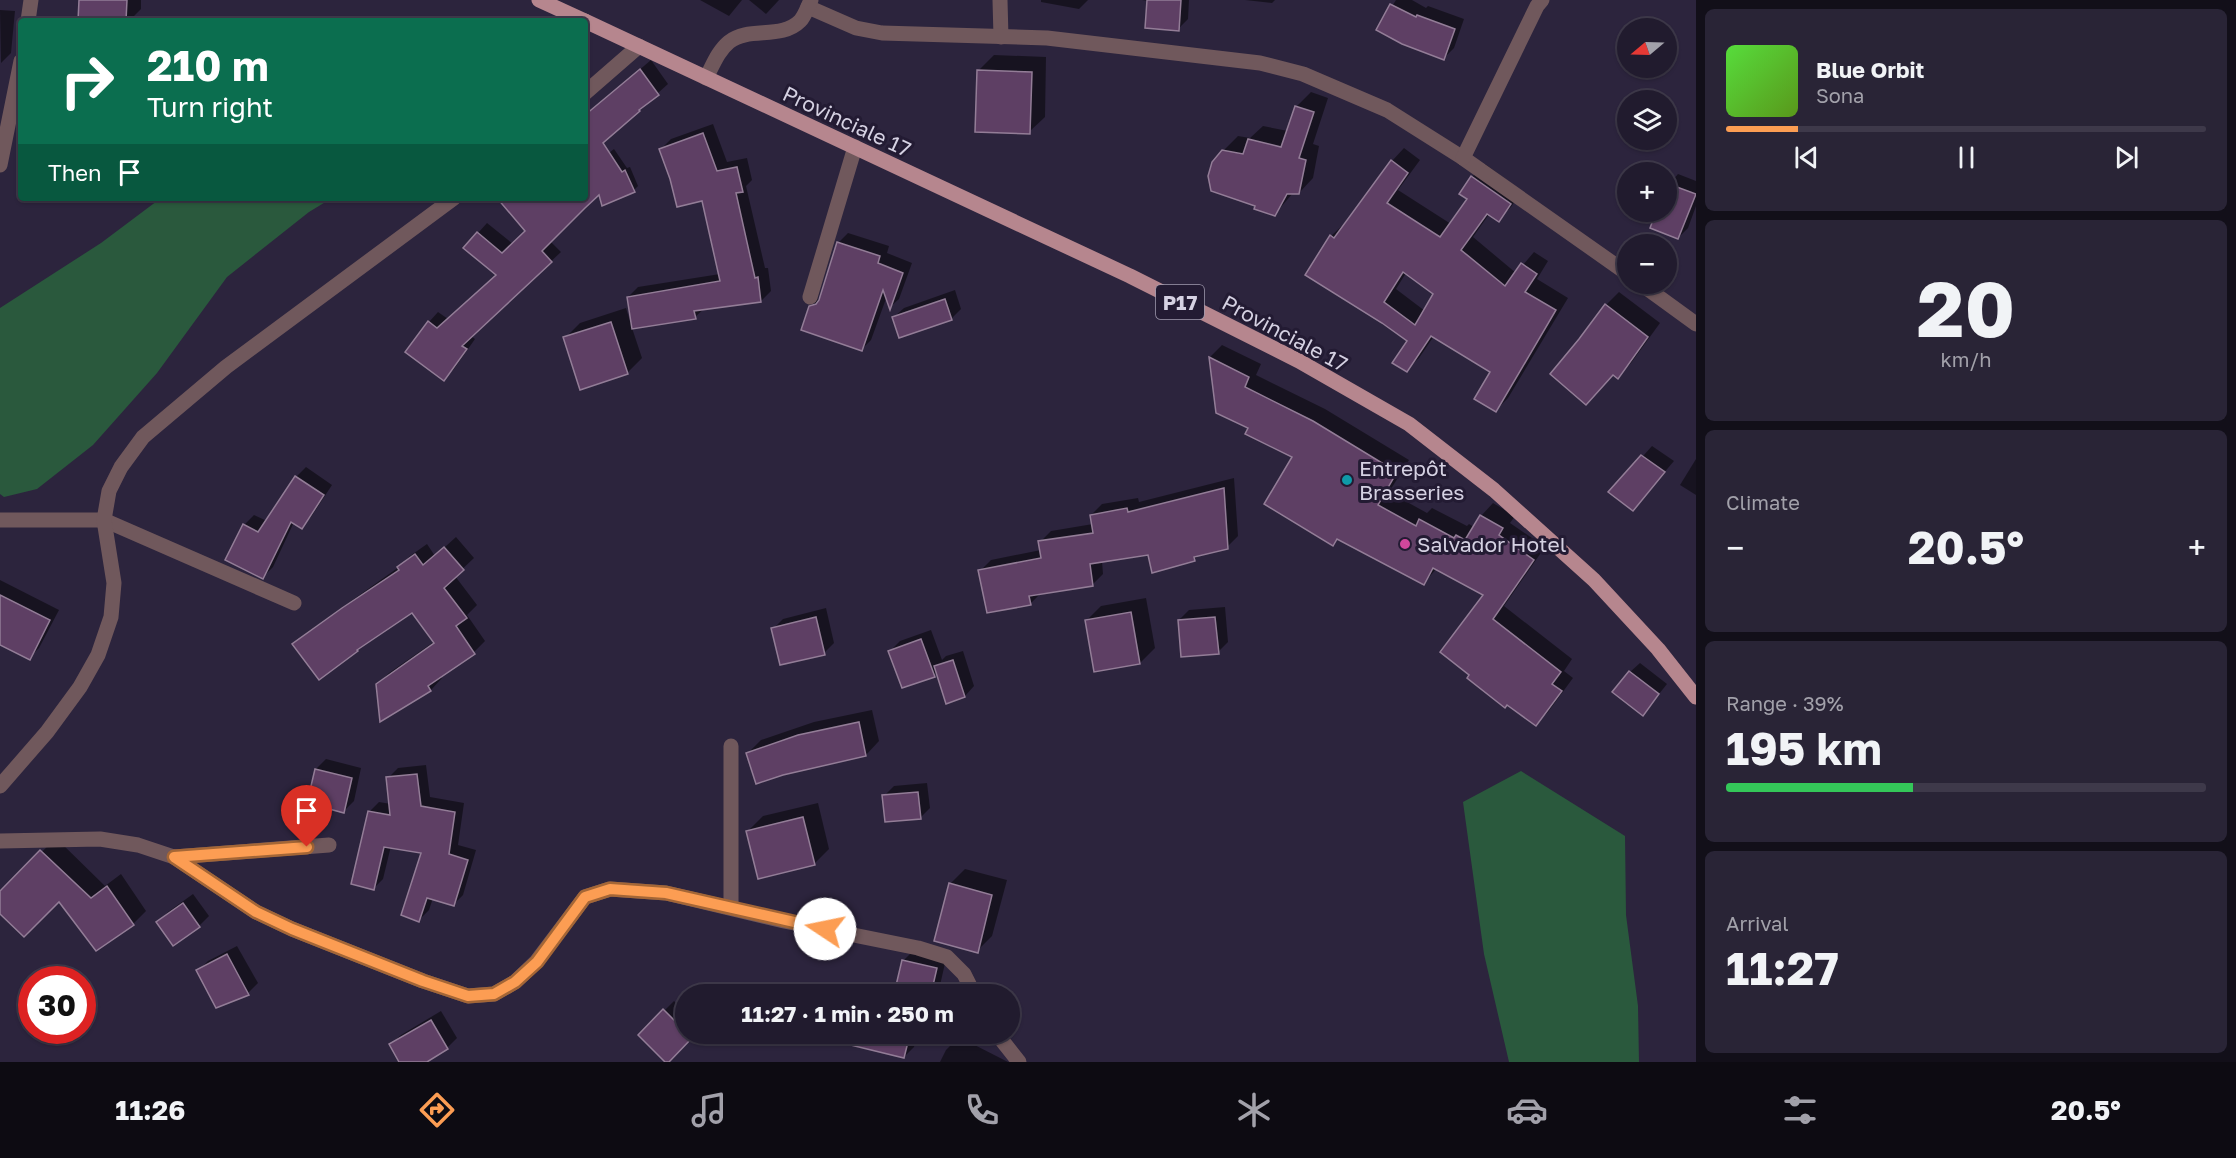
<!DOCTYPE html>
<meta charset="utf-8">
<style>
:root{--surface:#211b2e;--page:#292436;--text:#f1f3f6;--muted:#a2a1aa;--line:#3e394a;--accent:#fc9d53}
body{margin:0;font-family:"Golos Text",sans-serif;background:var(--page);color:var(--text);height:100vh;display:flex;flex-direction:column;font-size:22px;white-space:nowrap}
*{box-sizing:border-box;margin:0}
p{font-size:20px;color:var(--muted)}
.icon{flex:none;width:33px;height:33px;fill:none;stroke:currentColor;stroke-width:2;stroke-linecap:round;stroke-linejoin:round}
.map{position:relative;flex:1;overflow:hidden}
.sheet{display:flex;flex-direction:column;gap:9px;padding:9px;background:#120f19;width:540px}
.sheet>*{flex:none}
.banner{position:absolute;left:18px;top:18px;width:570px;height:183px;border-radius:6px;box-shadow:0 2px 4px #0004,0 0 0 2px var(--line);background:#0b6e4f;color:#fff;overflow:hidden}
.needle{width:39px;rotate:251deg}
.fabs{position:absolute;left:1617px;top:18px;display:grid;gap:12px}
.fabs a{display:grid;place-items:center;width:60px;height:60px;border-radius:50%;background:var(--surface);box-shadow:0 2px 4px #0004,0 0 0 2px var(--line);font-size:30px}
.speed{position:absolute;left:18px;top:966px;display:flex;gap:12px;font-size:30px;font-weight:700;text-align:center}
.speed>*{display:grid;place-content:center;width:78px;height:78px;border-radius:50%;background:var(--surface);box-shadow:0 2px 4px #0004,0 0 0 2px var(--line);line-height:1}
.speed .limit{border:9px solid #d22;background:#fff;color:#111}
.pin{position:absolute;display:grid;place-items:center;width:51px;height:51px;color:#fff;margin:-62px -26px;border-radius:50% 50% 50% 0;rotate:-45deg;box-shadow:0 0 6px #0007}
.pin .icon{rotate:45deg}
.me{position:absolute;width:66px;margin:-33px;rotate:281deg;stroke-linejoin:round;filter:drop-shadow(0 0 4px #0008)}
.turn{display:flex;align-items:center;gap:21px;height:126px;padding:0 30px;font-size:27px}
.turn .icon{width:78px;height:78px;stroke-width:2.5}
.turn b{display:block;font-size:42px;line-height:51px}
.then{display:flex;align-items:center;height:57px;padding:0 30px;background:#0003;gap:12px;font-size:22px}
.big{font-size:45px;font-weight:700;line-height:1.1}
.sheet .card{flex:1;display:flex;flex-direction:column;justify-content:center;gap:9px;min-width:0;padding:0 21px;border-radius:9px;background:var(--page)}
.sheet .dial{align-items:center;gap:0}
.dial b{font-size:78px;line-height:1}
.song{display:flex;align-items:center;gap:18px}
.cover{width:72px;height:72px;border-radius:9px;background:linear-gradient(135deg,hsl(110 70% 55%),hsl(90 70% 35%))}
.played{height:6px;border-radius:3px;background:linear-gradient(90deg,var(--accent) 15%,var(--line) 15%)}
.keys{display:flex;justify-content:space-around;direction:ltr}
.heat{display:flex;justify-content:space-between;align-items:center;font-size:33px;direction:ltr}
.charge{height:9px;border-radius:4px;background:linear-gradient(90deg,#34c759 39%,var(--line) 0)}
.trip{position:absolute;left:675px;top:984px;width:345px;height:60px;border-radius:30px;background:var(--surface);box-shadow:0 2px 4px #0004,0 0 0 2px var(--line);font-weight:700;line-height:60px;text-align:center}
.tab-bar{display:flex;height:96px;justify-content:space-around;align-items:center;background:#0d0b12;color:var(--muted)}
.tab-bar .icon{width:42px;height:42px}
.tab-bar .current{color:var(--accent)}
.tab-bar b{font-size:27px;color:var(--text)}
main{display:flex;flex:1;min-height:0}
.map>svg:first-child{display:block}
.forest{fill:#2a593d}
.shadow{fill:#0007;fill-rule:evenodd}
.building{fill:#5e3f64;stroke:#937d97;stroke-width:1.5;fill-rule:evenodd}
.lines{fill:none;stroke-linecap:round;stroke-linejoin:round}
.minor{stroke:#70585c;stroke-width:15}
.major{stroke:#b6868e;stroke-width:15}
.route-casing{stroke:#a46636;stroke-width:15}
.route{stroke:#fc9d53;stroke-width:10}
.culture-dot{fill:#0f9aa8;stroke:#231b33;stroke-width:2}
.hotel-dot{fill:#d1479c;stroke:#231b33;stroke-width:2}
.labels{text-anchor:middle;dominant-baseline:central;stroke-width:6;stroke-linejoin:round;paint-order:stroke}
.shield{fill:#231b33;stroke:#a09aae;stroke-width:1.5}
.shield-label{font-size:20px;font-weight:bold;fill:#d5d1e2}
.street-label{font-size:21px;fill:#d5d1e2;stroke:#231b33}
.poi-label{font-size:21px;fill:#d5d1e2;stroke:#231b33;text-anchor:start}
</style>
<main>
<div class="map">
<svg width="1696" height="1062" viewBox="0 0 1696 1062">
<rect width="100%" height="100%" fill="#2c243d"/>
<g class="forest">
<polygon points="161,198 332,198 309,212 227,277 157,373 93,445 37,489 4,497 0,494 0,308 101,243"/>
<polygon points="1521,771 1625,836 1626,915 1638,1006 1639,1062 1509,1062 1484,954 1463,802"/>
</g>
<g class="shadow">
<polygon points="80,0 141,0 141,9 129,21 80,21"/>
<polygon points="700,0 742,0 729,16"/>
<polygon points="749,0 779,0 766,14"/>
<polygon points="1041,0 1088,0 1079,9 1041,2"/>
<polygon points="1142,0 1189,0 1188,19 1178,29 1148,1"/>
<polygon points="1245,0 1275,0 1272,3"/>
<polygon points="1396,0 1412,0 1426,8 1428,6 1464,19 1454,48 1444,58 1378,29"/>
<polygon points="0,10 15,11 11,53 1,63"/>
<polygon points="994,55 1046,57 1045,117 1029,132 979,70"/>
<polygon points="651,60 668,84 658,93 639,110 585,125 585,117 591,111"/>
<polygon points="1311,92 1328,98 1313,144 1319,146 1313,178 1299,193 1293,193 1275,214 1257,205 1223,151 1238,136 1250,138 1263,126 1288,131 1296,107"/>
<polygon points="713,124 727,162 747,158 752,180 746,186 765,268 768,268 771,291 761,301 705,308 695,317 632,328 642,358 627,373 565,338 580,323 626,308 630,321 632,320 628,297 638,287 720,274 703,199 661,149 671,139"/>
<path d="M 1404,148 L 1420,160 L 1398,190 L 1451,224 L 1469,199 L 1461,193 L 1472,177 L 1485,164 L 1522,191 L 1511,207 L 1498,220 L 1490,213 L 1473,237 L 1516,273 L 1534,252 L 1548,261 L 1537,279 L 1568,298 L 1508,398 L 1496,410 L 1492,371 L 1434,336 L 1419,358 L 1406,370 L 1409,340 L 1331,236 L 1344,224 L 1346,225 L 1392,161 ZM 1406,273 L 1435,294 L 1425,311 L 1396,289 Z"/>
<polygon points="614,149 627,168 630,167 638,186 634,190 599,192 580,211 576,198 585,198 585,172"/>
<polygon points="1678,174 1696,181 1696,206 1688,228 1678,238 1652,228 1658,212 1666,212 1666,188"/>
<polygon points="501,198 566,198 550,241 561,252 471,336 475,339 454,369 444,379 429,322 438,312 448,319 497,275 478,233 487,223 513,244 527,231"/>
<polygon points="848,233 889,246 887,253 912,263 899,299 890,307 887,296 871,340 861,350 810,307 820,297 838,243"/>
<polygon points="955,290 961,309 951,319 894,317 904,308"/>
<polygon points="1619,292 1660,323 1631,363 1618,377 1606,305"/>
<polygon points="1222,345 1261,364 1256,375 1325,409 1409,460 1389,492 1427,513 1432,508 1467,526 1469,524 1474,527 1481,516 1493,503 1515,516 1510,523 1545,547 1504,606 1572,659 1564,671 1573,678 1548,712 1536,724 1508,703 1485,594 1437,568 1424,583 1338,538 1332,544 1294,457 1250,427 1217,412 1210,357"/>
<polygon points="1652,446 1674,461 1633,509 1611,492"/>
<polygon points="1696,459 1696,495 1680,485"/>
<polygon points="306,467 332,485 311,517 301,527 294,522 273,567 263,577 244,525 254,515 267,521 296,477"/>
<polygon points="1234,478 1238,536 1227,547 1200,554 1194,560 1149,553 1102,561 1103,574 1092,585 1042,592 1030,604 980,571 991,560 1041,550 1040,542 1051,531 1093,524 1091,515 1102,504 1138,498 1139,502"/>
<polygon points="456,537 474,558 455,576 477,605 467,615 485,641 474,652 440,676 442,678 431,690 381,720 378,684 389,673 435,641 413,611 365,642 319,678 294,644 306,633 399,567 410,556 427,544 435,556"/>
<polygon points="0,580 59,610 39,648 29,658 0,643"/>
<polygon points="1146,598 1155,648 1140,663 1086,621 1101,606"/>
<polygon points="1225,607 1228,642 1218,652 1179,620 1189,610"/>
<polygon points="826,608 834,643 824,653 773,629 783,619"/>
<polygon points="931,630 942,660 946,656 963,651 974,686 965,696 938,672 934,675 890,651 900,641"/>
<polygon points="1640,663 1667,684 1643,714 1630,672"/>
<polygon points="872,710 879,741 866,755 748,753 761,740 814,722"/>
<polygon points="326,759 361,768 354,801 344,811 316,769"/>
<polygon points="426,765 430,797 464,803 458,845 476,850 463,895 454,904 433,898 429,910 419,920 423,852 391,846 383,879 374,888 369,812 379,802 391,804 388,778 398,768"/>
<polygon points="927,783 930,808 920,818 884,796 894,786"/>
<polygon points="818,803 829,849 814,864 748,831 763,816"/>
<polygon points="56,838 105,886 121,874 146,911 133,924 59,900 0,912 0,893"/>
<polygon points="965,869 1007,880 992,936 977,951 950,884"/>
<polygon points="193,894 209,916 199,926 158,922 168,912"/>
<polygon points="237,946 258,983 248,993 198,971 208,961"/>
<polygon points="914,950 946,959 938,994 895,994 904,960"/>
<polygon points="674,1001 686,1012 686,1034 695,1034 667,1062 640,1035"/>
<polygon points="441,1011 457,1038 447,1048 424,1062 401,1062 391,1044 401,1035"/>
<polygon points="865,1034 917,1034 914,1047 904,1057 862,1047"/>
<polygon points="959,1037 1008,1062 940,1062 946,1050"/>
</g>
<g class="building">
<polygon points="79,0 127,0 126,21 78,21"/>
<polygon points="1147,0 1181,0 1179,31 1145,28"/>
<polygon points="1390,4 1416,17 1417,15 1455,29 1444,60 1402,44 1376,30"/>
<polygon points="640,69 659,95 639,110 640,111 603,143 622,172 625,170 635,192 602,206 599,195 585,208 542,251 552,262 462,346 467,349 444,381 405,352 428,321 437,328 496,275 463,248 477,232 502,253 525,231 497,198 585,198 585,115"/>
<polygon points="977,70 1032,72 1030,134 975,132"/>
<polygon points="1295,106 1314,112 1299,158 1306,160 1299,194 1287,194 1275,216 1254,209 1255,206 1211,191 1208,176 1212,162 1222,150 1243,154 1248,139 1281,147"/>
<polygon points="703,133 717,171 737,167 743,192 736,193 755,278 758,277 761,302 694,311 696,319 632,329 627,297 720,281 702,201 677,207 670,179 659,149"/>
<path d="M 1391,160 L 1408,173 L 1387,203 L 1440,237 L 1467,199 L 1459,194 L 1471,176 L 1511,204 L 1499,222 L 1487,214 L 1461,250 L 1505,286 L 1521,263 L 1537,274 L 1525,292 L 1556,310 L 1496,412 L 1474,399 L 1490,372 L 1431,336 L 1407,372 L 1392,363 L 1407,341 L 1382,323 L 1305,275 L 1330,235 L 1334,238 ZM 1403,272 L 1433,294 L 1415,325 L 1384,302 Z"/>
<polygon points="1666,183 1696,194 1678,239 1650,228 1656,212 1666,212"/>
<polygon points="837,242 880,256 878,263 903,273 890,310 883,290 862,351 801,330 809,306 816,304 819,300"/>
<polygon points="945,299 952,320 899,338 892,317"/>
<polygon points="1605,304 1648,337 1618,379 1613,375 1586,405 1550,374 1579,339"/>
<polygon points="611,322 628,374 580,390 563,337"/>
<polygon points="1209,357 1249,377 1245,387 1313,421 1397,472 1378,505 1416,526 1419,519 1454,538 1456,535 1465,540 1480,515 1503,528 1499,535 1534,560 1493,619 1561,672 1552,684 1562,691 1536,726 1507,705 1505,708 1467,678 1469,675 1440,652 1483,595 1433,568 1424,585 1337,539 1333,546 1264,504 1292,457 1245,434 1248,428 1216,413"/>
<polygon points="1641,455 1665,472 1633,511 1608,492"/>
<polygon points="295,476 324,495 302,529 291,522 263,579 225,560 243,524 258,532"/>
<polygon points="1224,488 1228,549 1194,557 1195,561 1152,573 1148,555 1090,564 1093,586 1029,596 1031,605 987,613 978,570 1041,558 1038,541 1093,533 1090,515 1127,508 1128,512"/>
<polygon points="444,547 464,570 444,588 467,618 456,626 475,654 428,686 431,691 380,722 376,684 434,643 412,613 357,650 358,651 319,680 292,644 342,608 399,570 397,567 415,554 423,565"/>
<polygon points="0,595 50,620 30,660 0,645"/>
<polygon points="1131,612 1140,664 1094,672 1085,620"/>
<polygon points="816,617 825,655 780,665 771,628"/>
<polygon points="1215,617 1219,654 1181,657 1178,620"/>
<polygon points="921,639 935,677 902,688 888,651"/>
<polygon points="953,660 965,697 946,704 934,666"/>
<polygon points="1629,671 1659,694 1643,716 1612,692"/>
<polygon points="859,722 866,756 783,775 756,784 746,753 798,735"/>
<polygon points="315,769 352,778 344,813 307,803"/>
<polygon points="417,774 421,806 455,812 449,854 468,860 454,906 427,898 419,922 401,915 421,853 384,847 374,890 351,884 368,811 390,815 386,777"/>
<polygon points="918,792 921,819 885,822 882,795"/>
<polygon points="803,817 815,865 758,879 746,831"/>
<polygon points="40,850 91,898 107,886 134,925 96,951 59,902 24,937 0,914 0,891"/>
<polygon points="949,883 992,895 978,953 934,941"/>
<polygon points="183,903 200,927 173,946 156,922"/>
<polygon points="227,954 249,995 216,1008 196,970"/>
<polygon points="902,960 937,968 931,994 894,994"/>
<polygon points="663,1009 692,1038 669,1062 665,1062 638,1035"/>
<polygon points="431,1020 448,1049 427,1062 399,1062 389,1044"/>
<polygon points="831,1034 910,1034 904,1058 830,1040"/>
</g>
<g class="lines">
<g class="minor">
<polyline points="1000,0 1001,37"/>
<polyline points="808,7 856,28 882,33 1047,38 1260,63 1303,74 1387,110 1463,158 1628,274"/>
<polyline points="28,21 31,0"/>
<path d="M 706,78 C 713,65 718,51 729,42 C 749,26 781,40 800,21 C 805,16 808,6 811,0"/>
<polyline points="585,93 639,46"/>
<polyline points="1463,158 1537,6 1542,0"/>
<polyline points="0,165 21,61"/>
<polyline points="1641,284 1696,324"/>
<polyline points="810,297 855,147"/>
<polyline points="0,520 104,520 294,603"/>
<polyline points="731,746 731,907"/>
<polyline points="0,786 47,732 80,687 98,655 111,617 114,583 104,520 109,491 121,467 143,437 226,367 454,198"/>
<polyline points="0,841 100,839 138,845 174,857 256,912 292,929 423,981 468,996 494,994 515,982 536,962 585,897 610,889 666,893 784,921 918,948 947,957 964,974 974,994"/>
<polyline points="174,857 329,845"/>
<polyline points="997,1034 1019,1062"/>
</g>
<g class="major">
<polyline points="539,0 585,21"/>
<polyline points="585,21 1130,276 1299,361 1409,424 1494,490 1594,580 1658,649 1696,697"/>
</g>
</g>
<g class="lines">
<defs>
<polyline id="route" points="307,847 174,857 256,912 292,929 423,981 468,996 494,994 515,982 537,962 585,897 610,889 666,893 825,929"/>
</defs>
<use href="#route" class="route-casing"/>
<use href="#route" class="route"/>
</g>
<circle class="culture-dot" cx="1347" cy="480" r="6"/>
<circle class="hotel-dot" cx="1405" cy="544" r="6"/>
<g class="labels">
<rect class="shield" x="1156" y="285" width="48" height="34" rx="4.5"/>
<g class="shield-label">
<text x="1180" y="302">P17</text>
</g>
<g class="street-label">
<text transform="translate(847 121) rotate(25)">Provinciale 17</text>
<text transform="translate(1285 333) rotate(28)">Provinciale 17</text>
</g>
<g class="poi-label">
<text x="1359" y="468">Entrepôt<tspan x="1359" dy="24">Brasseries</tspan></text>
<text x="1417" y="544">Salvador Hotel</text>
</g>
</g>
</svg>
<div class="fabs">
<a><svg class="needle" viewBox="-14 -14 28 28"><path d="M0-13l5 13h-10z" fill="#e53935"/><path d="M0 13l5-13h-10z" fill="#a2a1aa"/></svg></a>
<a><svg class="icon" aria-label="layers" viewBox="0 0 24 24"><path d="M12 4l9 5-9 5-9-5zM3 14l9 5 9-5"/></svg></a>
<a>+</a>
<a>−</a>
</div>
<div class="speed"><div class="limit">30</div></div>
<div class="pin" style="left:307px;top:847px;background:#d93025"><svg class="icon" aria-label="arrive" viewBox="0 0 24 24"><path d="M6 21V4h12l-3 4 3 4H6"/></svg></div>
<svg class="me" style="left:825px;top:929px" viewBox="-20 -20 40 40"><circle r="19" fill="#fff"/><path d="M0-13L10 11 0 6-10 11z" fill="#fc9d53"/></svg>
<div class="trip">11:27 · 1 min · 250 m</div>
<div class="banner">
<div class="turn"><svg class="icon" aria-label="right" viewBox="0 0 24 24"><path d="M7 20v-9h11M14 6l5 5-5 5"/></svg><div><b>210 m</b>Turn right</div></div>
<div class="then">Then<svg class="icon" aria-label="arrive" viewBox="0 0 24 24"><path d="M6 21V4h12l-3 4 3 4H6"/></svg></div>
</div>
</div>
<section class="sheet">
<div class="card">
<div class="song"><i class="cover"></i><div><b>Blue Orbit</b><p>Sona</p></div></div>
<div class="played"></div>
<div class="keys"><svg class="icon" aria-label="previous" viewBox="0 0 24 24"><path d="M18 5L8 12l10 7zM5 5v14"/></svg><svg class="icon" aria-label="pause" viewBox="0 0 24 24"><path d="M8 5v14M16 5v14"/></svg><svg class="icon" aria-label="next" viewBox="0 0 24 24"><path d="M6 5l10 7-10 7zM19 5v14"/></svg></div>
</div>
<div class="card dial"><b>20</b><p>km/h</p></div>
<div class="card"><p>Climate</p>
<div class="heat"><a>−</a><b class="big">20.5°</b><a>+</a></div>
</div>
<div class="card"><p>Range · 39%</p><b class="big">195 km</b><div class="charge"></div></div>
<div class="card"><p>Arrival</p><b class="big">11:27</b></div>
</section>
</main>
<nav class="tab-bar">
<b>11:26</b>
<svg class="icon current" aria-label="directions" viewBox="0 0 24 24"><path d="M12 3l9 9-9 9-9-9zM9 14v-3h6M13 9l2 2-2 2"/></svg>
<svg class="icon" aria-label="music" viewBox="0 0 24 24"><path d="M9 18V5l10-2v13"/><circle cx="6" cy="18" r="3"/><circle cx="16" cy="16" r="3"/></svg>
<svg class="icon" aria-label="phone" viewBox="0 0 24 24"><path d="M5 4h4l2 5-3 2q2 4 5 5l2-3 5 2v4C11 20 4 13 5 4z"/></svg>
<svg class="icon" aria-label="climate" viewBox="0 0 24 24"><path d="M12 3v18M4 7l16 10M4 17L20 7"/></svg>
<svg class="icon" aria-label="car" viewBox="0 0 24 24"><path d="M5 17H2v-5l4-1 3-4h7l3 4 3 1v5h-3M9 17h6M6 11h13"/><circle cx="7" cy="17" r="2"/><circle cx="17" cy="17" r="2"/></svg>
<svg class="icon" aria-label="filters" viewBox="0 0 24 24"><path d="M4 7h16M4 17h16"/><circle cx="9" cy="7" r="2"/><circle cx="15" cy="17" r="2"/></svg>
<b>20.5°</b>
</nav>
